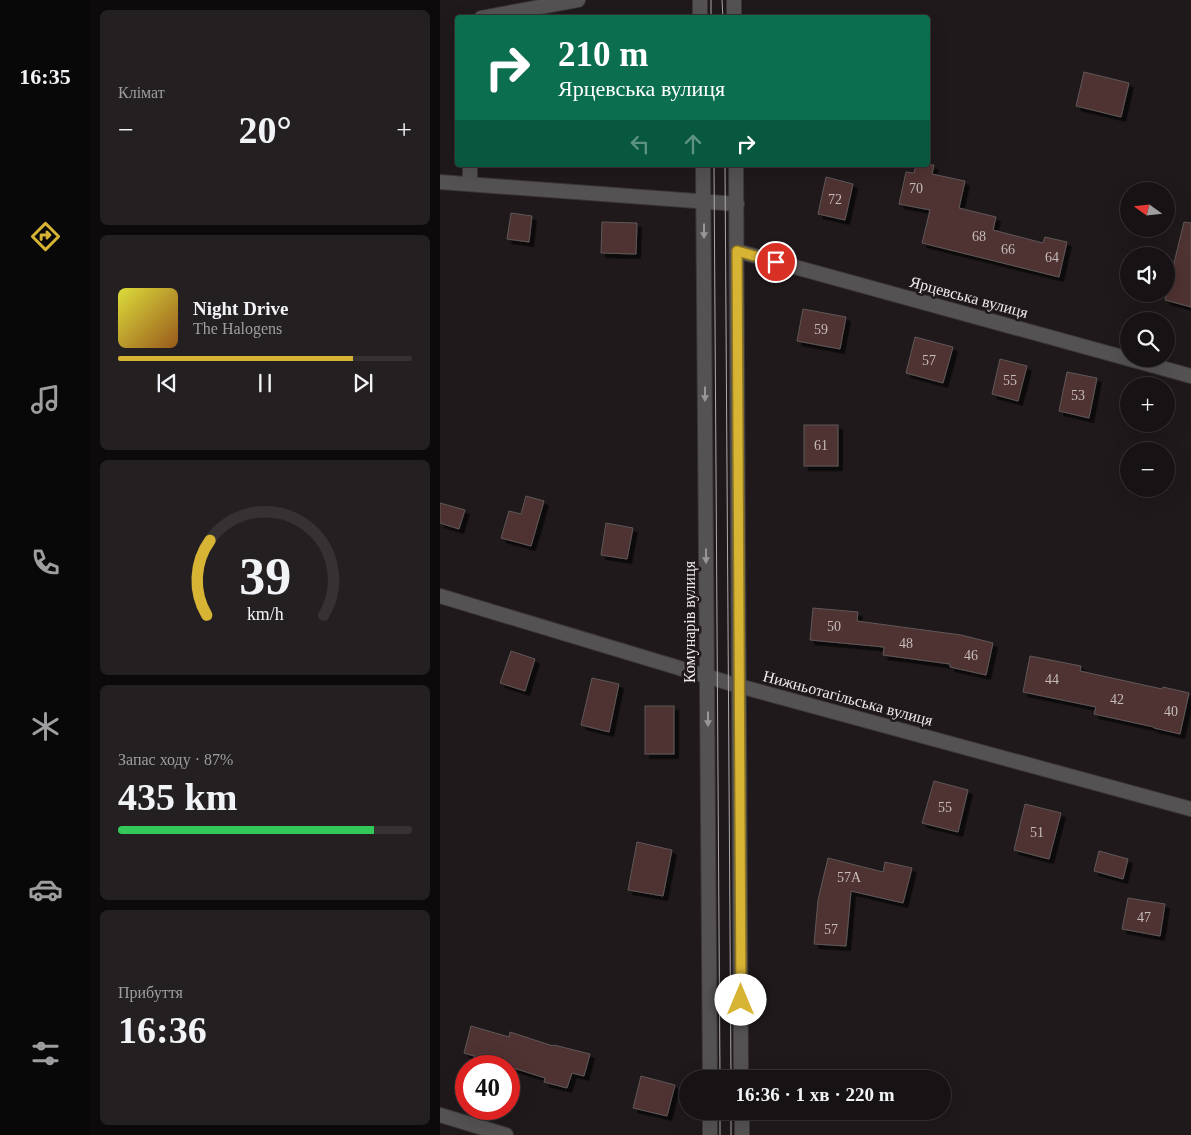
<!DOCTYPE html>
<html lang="uk">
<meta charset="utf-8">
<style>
:root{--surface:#171314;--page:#242022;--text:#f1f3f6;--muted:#9e9ea0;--line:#363234;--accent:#d8b434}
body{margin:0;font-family:"Times New Roman",serif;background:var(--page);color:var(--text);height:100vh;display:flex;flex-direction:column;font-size:19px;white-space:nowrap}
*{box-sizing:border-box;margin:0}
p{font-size:16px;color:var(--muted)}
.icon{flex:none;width:28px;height:28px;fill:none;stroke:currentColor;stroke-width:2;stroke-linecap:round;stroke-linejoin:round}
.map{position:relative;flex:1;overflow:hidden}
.drawer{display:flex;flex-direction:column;gap:10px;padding:10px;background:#0d0a0b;width:350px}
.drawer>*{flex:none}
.top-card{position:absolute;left:15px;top:15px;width:475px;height:152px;border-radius:5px;box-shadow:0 5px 20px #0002,0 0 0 1px var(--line);background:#0b6e4f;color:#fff;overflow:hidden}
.needle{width:32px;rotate:285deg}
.controls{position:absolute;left:680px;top:182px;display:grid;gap:10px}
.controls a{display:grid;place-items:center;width:55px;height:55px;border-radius:50%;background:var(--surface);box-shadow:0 5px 20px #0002,0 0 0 1px var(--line);font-size:25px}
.speed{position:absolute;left:15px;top:1055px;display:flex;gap:10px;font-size:25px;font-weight:700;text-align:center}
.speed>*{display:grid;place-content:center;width:65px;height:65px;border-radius:50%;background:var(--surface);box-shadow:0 5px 20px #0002,0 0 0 1px var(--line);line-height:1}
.speed .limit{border:8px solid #d22;background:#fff;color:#111}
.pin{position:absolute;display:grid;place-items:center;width:42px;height:42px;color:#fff;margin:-21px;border:2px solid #fff;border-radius:50%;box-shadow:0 1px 5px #0007}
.me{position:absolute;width:55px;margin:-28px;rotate:0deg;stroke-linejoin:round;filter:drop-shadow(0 0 4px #0008)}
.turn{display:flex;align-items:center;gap:18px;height:105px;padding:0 20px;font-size:22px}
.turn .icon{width:65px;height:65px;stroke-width:2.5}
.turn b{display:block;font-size:35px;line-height:42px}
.lanes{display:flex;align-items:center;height:48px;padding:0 20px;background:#0003;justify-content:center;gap:25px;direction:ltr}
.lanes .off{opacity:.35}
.big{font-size:38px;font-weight:700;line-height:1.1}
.drawer .card{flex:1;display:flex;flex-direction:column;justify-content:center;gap:8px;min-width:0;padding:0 18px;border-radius:8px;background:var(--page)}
.drawer .dial{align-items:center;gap:0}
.dial svg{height:130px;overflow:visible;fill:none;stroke:var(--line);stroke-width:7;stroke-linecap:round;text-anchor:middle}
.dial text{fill:var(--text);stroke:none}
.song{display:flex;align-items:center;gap:15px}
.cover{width:60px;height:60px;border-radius:8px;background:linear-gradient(135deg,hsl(60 70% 55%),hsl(30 70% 35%))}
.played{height:5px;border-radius:2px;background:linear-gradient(90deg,var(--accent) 80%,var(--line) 80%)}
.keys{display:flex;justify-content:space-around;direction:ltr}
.heat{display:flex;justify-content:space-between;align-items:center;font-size:28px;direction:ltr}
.charge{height:8px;border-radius:4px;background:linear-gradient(90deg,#34c759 87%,var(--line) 0)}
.trip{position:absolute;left:239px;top:1070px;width:272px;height:50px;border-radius:25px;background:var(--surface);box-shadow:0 5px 20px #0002,0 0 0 1px var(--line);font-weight:700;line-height:50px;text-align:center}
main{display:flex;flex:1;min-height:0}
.tabs{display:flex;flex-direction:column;width:90px;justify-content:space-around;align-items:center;background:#090808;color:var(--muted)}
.tabs .icon{width:35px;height:35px}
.tabs .current{color:var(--accent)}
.tabs b{font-size:22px;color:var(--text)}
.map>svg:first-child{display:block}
.building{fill:#4f3131;stroke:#5f5858;filter:url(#shadow)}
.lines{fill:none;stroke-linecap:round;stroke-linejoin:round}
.service-casing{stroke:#3c3638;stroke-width:16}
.minor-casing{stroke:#3c3638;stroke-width:16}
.tertiary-casing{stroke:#3c3638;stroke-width:16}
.service{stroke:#555254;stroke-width:14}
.minor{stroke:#555254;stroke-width:14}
.tertiary{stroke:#555254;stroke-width:14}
.tram{stroke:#aeaaab;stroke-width:1}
.oneway{fill:#9a9698}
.route-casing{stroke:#8c7522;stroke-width:12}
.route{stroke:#d8b434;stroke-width:9}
.labels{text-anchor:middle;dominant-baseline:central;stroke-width:5;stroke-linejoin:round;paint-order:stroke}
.number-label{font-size:14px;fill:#c6bcbc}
.street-label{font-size:16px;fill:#eeeaeb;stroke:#1f191b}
</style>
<main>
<nav class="tabs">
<b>16:35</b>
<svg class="icon current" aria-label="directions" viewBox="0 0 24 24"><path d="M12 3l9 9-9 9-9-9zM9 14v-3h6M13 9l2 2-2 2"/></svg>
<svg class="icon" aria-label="music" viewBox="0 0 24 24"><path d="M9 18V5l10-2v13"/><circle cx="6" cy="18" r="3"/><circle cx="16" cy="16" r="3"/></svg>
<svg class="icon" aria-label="phone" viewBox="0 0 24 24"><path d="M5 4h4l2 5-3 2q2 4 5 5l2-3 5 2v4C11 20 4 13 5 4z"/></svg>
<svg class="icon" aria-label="climate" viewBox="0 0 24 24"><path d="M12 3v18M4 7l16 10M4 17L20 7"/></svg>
<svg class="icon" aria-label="car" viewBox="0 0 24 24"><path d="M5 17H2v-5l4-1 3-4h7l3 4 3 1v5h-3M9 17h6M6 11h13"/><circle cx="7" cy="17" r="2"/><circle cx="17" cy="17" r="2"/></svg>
<svg class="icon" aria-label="filters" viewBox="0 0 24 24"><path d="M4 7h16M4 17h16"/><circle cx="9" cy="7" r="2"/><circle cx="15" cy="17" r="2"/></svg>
</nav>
<section class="drawer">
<div class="card"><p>Клімат</p>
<div class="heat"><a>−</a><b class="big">20°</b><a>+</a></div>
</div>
<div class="card">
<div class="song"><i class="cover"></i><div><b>Night Drive</b><p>The Halogens</p></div></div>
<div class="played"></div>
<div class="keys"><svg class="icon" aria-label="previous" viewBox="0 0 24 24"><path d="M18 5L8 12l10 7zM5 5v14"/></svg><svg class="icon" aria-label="pause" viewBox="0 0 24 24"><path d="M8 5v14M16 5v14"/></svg><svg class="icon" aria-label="next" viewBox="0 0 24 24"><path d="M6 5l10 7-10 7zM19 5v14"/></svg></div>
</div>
<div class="card dial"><svg viewBox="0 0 100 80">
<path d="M14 69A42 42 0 1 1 86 69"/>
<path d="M14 69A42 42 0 0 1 16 23" stroke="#d8b434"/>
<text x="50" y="56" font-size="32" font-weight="700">39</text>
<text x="50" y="72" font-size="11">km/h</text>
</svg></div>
<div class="card"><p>Запас ходу · 87%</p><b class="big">435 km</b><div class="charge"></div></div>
<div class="card"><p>Прибуття</p><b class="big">16:36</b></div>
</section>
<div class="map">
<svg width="751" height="1135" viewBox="0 0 751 1135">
<defs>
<filter id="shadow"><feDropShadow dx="4.5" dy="4.5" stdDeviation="0" flood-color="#0009"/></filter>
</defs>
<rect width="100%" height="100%" fill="#1f191b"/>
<g class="building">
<polygon points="644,72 689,83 681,117 636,106"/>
<polygon points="476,165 494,165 492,174 525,181 519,208 556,217 553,230 603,243 605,237 627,242 619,277 482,243 490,210 459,204 466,172 474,173"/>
<polygon points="386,177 413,184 405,220 378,214"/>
<polygon points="71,213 92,216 89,242 67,239"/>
<polygon points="162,222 197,223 196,254 161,253"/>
<polygon points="744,222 751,223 751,307 725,300"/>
<polygon points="363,309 406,317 400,349 357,341"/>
<polygon points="475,337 513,347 503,383 466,373"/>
<polygon points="560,359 587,366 578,401 552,394"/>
<polygon points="627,372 657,378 649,418 619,411"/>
<rect x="364" y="425" width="34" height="41"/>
<polygon points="86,496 104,501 91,546 61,538 69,511 81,514"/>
<polygon points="0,503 25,510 19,529 0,523"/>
<polygon points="166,523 193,528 187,559 161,555"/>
<polygon points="373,608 418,612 417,621 521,635 553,643 546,675 510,667 510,664 443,655 444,647 370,640"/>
<polygon points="71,651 95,659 85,691 60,683"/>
<polygon points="590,656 641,666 640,671 722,689 723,687 749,693 740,734 714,728 714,727 654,714 656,707 583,692"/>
<polygon points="152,678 179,684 169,732 141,725"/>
<rect x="205" y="706" width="29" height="48"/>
<polygon points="494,781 528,790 518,832 482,823"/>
<polygon points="585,804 621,813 609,859 574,850"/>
<polygon points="197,842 232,850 223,896 188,890"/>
<polygon points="659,851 688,859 683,879 654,871"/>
<polygon points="388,858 443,872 445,862 472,868 463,903 411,891 406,946 374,944 378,900"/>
<polygon points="688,898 725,904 720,936 682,929"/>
<polygon points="31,1026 69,1037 70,1032 113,1046 114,1045 150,1054 144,1076 132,1073 127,1088 104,1082 105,1078 61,1064 24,1053"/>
<polygon points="201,1076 235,1085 227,1116 193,1108"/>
</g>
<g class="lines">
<defs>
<g id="service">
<polyline points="41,18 138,0"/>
<polyline points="30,165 30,183"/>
<polyline points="0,182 297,204"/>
</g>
<g id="minor">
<polyline points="297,251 751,376"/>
<polyline points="0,596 299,686 751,809"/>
<polyline points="0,1115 66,1135"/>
</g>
<g id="tertiary">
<polyline points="260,0 260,18"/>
<polyline points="294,0 294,18"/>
<polyline points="263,165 270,1079"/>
<polyline points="296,165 301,1079"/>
<polyline points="270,1111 270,1135"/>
<polyline points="302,1111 302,1135"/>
</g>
</defs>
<use href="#service" class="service-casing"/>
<use href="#minor" class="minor-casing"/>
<use href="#tertiary" class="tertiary-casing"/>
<use href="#service" class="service"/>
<use href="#minor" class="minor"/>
<use href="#tertiary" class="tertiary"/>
<g class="tram">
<polyline points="271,0 271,18"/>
<polyline points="282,0 283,18"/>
<polyline points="274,165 280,1079"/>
<polyline points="285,165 291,1079"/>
<polyline points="280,1111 280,1135"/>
<polyline points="291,1111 291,1135"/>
</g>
</g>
<defs><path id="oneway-solid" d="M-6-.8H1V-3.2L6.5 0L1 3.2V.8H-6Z" transform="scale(1.25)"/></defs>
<g class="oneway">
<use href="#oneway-solid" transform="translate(264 231) rotate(90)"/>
<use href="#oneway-solid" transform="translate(265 394) rotate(90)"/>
<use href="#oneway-solid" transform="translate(266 556) rotate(90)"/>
<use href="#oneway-solid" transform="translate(268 719) rotate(90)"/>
</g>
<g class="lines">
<defs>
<polyline id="route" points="301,1000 297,251 336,262"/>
</defs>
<use href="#route" class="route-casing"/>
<use href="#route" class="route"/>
</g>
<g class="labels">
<g class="number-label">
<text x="476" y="188">70</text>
<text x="395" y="199">72</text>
<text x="539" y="236">68</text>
<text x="568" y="249">66</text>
<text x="612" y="257">64</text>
<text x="381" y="329">59</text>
<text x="489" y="360">57</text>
<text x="570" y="380">55</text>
<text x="638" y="395">53</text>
<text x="381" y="445">61</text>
<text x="394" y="626">50</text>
<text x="466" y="643">48</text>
<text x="531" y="655">46</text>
<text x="612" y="679">44</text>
<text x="677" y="699">42</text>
<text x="731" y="711">40</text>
<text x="505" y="807">55</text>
<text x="597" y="832">51</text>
<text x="409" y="877">57А</text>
<text x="704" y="917">47</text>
<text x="391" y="929">57</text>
</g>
<g class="street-label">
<text transform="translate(529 297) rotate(15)">Ярцевська вулиця</text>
<text transform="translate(249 622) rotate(-90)">Комунарів вулиця</text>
<text transform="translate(408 698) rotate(15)">Нижньотагільська вулиця</text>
</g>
</g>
</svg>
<div class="controls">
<a><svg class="needle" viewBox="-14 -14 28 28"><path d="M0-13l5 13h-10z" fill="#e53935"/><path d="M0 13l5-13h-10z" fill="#9e9ea0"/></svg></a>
<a><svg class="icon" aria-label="sound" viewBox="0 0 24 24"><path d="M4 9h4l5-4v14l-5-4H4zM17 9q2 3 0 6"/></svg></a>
<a><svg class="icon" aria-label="search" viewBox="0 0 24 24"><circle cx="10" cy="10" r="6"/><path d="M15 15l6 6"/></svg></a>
<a>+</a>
<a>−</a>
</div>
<div class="speed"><div class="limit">40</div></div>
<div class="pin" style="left:336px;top:262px;background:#d93025"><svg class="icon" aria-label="arrive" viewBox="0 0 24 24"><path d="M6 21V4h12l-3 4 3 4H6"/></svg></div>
<svg class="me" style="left:301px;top:1000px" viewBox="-20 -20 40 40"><circle r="19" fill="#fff"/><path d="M0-13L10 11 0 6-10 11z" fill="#d8b434"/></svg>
<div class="trip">16:36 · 1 хв · 220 m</div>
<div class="top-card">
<div class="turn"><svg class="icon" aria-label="right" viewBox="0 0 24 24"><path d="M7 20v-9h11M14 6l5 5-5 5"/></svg><div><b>210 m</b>Ярцевська вулиця</div></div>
<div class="lanes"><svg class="icon off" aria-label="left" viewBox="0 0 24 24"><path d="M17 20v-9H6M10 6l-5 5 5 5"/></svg><svg class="icon off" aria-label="ahead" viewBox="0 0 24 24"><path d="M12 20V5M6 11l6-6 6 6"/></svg><svg class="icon" aria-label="right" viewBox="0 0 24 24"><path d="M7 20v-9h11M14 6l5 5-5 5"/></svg></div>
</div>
</div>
</main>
